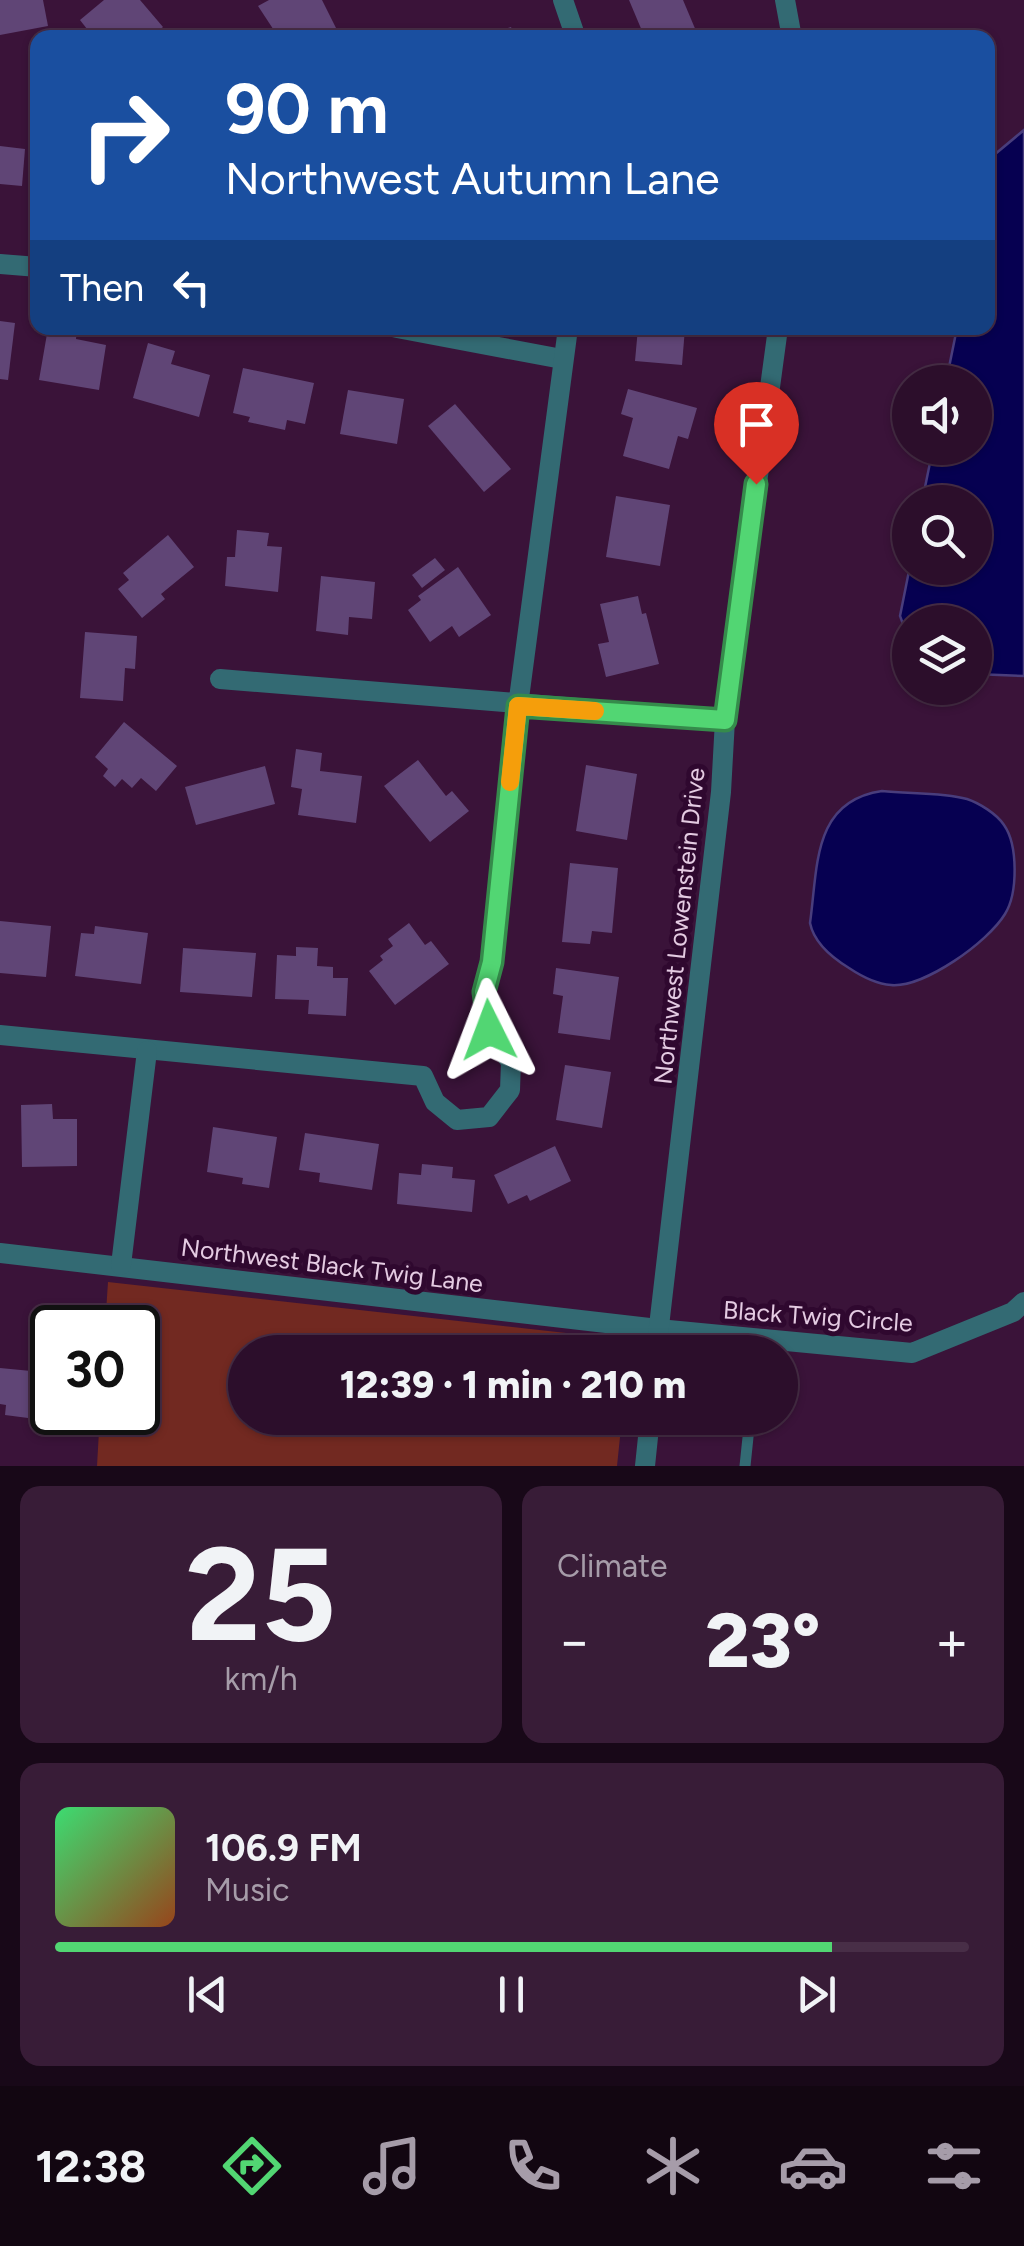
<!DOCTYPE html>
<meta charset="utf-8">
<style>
:root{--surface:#2c0e2b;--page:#381c37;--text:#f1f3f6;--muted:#a69ca9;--line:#482e47;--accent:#52d673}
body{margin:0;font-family:Figtree,sans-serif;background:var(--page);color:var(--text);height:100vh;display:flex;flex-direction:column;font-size:38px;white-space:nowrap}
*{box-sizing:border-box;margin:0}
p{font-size:32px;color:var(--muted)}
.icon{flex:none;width:55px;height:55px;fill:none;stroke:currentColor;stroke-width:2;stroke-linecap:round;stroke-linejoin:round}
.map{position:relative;height:1466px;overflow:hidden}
.panel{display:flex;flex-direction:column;gap:20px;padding:20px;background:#180818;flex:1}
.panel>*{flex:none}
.top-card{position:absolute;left:30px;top:30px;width:965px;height:305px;border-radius:20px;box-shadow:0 2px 8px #0004,0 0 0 2px var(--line);background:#1a4fa0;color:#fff;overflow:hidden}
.controls{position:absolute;left:892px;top:365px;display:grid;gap:20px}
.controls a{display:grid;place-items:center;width:100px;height:100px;border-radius:50%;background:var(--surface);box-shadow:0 2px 8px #0004,0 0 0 2px var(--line);font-size:50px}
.speed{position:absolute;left:30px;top:1305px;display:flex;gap:20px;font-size:50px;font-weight:700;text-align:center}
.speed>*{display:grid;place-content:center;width:130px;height:130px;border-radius:50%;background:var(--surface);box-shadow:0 2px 8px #0004,0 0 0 2px var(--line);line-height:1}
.speed .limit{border:5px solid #111;border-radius:15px;background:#fff;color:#111}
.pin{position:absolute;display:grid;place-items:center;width:85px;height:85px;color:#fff;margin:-102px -42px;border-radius:50% 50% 50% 0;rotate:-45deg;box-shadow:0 0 10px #0007}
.pin .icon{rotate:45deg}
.me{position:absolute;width:110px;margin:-55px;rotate:357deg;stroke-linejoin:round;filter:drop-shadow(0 0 8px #0008)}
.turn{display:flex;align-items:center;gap:35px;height:210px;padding:0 30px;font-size:45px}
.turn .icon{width:130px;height:130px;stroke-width:2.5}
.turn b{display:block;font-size:70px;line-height:85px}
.then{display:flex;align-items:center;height:95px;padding:0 30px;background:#0003;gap:20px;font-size:38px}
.big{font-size:75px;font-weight:800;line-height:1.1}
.panel .widget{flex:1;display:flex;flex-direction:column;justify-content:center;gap:15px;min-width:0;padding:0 35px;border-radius:20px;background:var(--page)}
.panel .dial{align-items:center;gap:0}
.dial b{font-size:130px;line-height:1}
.song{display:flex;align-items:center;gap:30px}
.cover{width:120px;height:120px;border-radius:15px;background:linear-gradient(135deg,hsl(140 70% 55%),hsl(20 70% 35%))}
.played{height:10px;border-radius:5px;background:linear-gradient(90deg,var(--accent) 85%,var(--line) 85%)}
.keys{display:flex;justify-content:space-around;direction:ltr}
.heat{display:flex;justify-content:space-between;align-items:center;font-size:55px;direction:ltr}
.panel .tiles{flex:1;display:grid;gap:20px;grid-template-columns:1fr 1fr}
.widget:last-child{grid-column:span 2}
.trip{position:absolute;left:228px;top:1335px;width:570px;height:100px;border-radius:50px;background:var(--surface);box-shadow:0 2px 8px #0004,0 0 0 2px var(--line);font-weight:800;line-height:100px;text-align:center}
.menu{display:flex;height:160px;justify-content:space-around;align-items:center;background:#120611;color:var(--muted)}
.menu .icon{width:70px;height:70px}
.menu .current{color:var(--accent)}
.menu b{font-size:45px;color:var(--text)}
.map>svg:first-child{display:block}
.green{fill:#722921}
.water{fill:#060051;stroke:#493d7c;stroke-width:2.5}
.building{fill:#604576}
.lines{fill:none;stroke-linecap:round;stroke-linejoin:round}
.service{stroke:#336a73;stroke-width:11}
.minor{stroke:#336a73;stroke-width:20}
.route-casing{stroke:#358b4b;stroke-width:25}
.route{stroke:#52d673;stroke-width:18}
.slow{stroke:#f59e0b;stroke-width:18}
.labels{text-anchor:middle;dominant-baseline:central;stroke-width:10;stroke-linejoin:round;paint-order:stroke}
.street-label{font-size:25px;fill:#e4cbe2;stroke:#2f082f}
</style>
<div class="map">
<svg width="1024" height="1466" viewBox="0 0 1024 1466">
<rect width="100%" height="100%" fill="#3a1339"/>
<polygon class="green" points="108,1282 611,1338 625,1352 245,1352 245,1418 622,1418 617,1466 97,1466 100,1413 138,1412 138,1328 105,1327"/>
<g class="water">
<polygon points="1024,130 1024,676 975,674 975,622 910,622 910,643 900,616 910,566 975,568 975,502 922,502 933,448 975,448 975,382 946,382 957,328 988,328 988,173 994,155"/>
<path d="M 882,791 C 909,794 941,792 967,799 C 979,803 997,814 1004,825 C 1018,845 1018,893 1005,914 C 988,942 924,988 891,985 C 876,984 861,976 849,968 C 831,957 814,943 810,923 C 818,867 812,801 882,791 Z"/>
</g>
<g class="building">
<polygon points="0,0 43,0 48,26 0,35"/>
<polygon points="104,0 140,0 163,27 150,38 94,38 80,20"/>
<polygon points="269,0 322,0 340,36 279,38 258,6"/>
<polygon points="629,0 683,0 699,38 645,38"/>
<polygon points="511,27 515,38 484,38 484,37"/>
<polygon points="0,146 25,149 22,186 0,184"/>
<polygon points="0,321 15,323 8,380 0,379"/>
<polygon points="48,328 77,329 76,339 106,345 99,390 39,380"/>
<polygon points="638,328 685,328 682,365 635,361"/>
<polygon points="148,343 175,351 171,364 210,375 199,417 133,398"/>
<polygon points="243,368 314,383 305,424 287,420 285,430 248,422 250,417 233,413"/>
<polygon points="628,389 697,408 688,439 678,436 669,469 623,456 633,418 621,414"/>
<polygon points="348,390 404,399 397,444 340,434"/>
<polygon points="455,404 511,469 484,492 428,426"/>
<polygon points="616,496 670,505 660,566 606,557"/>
<polygon points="237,530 269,533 267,546 282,547 278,592 225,586 227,557 235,557"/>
<polygon points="168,535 194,567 161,594 165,599 142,618 118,589 129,580 123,573"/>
<polygon points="435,558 445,570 422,588 412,575"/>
<polygon points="458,567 491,615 459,637 452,626 430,642 408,610 421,600 418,596"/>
<polygon points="321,576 375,582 372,619 349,617 348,635 316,631"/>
<polygon points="638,596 642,614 646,613 659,664 606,677 598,644 609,642 600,604"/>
<polygon points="85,632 137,636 135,669 125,668 123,701 80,698"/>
<polygon points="124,722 177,766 156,791 141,778 132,788 122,779 115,787 103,776 108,769 95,757"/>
<polygon points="296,749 322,753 320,771 362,776 356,823 298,815 302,789 291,787"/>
<polygon points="418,760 446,796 452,791 469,811 430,842 384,786"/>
<polygon points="586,765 637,774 627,840 576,831"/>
<polygon points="265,766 275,804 196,825 185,787"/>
<polygon points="570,863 618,868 612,933 592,931 590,944 562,942"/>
<polygon points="0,921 51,926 46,977 0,973"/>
<polygon points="409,923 425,945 431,941 449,964 395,1005 369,971 383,960 380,956 393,946 388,939"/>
<polygon points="95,926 148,933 141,984 75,976 81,933 94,934"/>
<polygon points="296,947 318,948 317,966 333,967 333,978 348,978 346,1016 308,1014 309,1000 275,999 277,955 296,956"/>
<polygon points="183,948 256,953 252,997 180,992"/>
<polygon points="556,968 619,977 610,1040 558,1033 563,996 553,994"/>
<polygon points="565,1065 611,1072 602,1128 556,1120"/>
<polygon points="52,1104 53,1119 77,1119 77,1166 22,1167 21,1105"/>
<polygon points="213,1127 277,1137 269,1188 242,1184 243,1178 207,1172"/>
<polygon points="305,1133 379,1144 372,1190 319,1182 320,1173 299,1170"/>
<polygon points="555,1146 571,1181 530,1201 527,1195 508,1204 494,1175"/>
<polygon points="422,1164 453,1167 452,1178 475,1180 472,1212 397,1204 399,1173 421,1175"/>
<polygon points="0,1368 52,1373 52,1408 29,1405 28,1418 5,1415 6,1405 0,1404"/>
</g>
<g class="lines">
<polyline class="service" points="745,1466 750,1418"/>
<g class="minor">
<polyline points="563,0 576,38"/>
<polyline points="785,0 792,38"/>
<polyline points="0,264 38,267"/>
<polyline points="397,328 562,359"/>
<polyline points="220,679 725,720"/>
<polyline points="0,1035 423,1076 435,1102 457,1120 489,1117 510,1090 511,1062 489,1030 484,993 492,963 518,706 568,328"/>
<polyline points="0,1253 658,1329 912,1353 1013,1312 1024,1302"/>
<polyline points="121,1265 147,1051"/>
<polyline points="656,1352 721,792 725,720 778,328"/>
<polyline points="645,1466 650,1418"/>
</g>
</g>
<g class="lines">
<defs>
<polyline id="route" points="489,1030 484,992 492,962 518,706 725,720 756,484"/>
</defs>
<use href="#route" class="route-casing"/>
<use href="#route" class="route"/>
<polyline class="slow" points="510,782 518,706 595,711"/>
</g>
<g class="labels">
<g class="street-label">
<text transform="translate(679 926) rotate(-84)">Northwest Lowenstein Drive</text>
<text transform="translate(332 1265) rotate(7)">Northwest Black Twig Lane</text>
<text transform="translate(818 1316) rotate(4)">Black Twig Circle</text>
</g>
</g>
</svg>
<div class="controls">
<a><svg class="icon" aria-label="sound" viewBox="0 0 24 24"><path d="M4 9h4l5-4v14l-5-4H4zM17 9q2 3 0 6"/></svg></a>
<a><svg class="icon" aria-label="search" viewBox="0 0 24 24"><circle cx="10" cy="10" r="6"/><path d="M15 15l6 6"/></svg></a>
<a><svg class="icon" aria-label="layers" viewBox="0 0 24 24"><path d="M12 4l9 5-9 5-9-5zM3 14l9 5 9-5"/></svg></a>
</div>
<div class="speed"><div class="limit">30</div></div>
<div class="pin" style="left:756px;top:484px;background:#d93025"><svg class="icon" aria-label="arrive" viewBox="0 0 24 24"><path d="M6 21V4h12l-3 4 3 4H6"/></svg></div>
<svg class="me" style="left:489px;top:1030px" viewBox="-20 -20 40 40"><path d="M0-17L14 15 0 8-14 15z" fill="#52d673" stroke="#fff" stroke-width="4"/></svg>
<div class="trip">12:39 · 1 min · 210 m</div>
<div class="top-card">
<div class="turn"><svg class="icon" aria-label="right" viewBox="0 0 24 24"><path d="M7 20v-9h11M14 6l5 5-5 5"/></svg><div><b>90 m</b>Northwest Autumn Lane</div></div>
<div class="then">Then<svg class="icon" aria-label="left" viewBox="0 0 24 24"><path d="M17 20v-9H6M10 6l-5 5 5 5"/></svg></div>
</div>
</div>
<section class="panel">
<div class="tiles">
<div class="widget dial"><b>25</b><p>km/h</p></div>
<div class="widget"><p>Climate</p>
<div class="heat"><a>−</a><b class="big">23°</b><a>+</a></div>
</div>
<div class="widget">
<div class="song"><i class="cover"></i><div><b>106.9 FM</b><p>Music</p></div></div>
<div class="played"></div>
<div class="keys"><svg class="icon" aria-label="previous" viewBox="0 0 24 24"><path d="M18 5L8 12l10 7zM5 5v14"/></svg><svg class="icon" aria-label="pause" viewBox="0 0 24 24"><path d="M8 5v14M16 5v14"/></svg><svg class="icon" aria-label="next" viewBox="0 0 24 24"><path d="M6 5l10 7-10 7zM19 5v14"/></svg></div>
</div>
</div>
</section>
<nav class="menu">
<b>12:38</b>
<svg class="icon current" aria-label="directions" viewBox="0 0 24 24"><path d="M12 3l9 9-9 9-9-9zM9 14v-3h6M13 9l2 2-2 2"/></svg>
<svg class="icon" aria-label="music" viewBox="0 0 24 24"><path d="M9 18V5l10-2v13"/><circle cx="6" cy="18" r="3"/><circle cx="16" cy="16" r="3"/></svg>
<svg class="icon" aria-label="phone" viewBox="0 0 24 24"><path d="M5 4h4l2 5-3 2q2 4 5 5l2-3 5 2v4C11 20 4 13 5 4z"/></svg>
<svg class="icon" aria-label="climate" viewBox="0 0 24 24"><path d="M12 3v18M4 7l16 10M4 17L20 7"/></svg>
<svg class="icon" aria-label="car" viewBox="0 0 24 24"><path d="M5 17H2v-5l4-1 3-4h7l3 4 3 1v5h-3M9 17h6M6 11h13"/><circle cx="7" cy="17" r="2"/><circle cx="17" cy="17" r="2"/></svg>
<svg class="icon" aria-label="filters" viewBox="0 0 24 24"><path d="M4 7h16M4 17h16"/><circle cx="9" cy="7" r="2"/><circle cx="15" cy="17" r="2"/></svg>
</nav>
